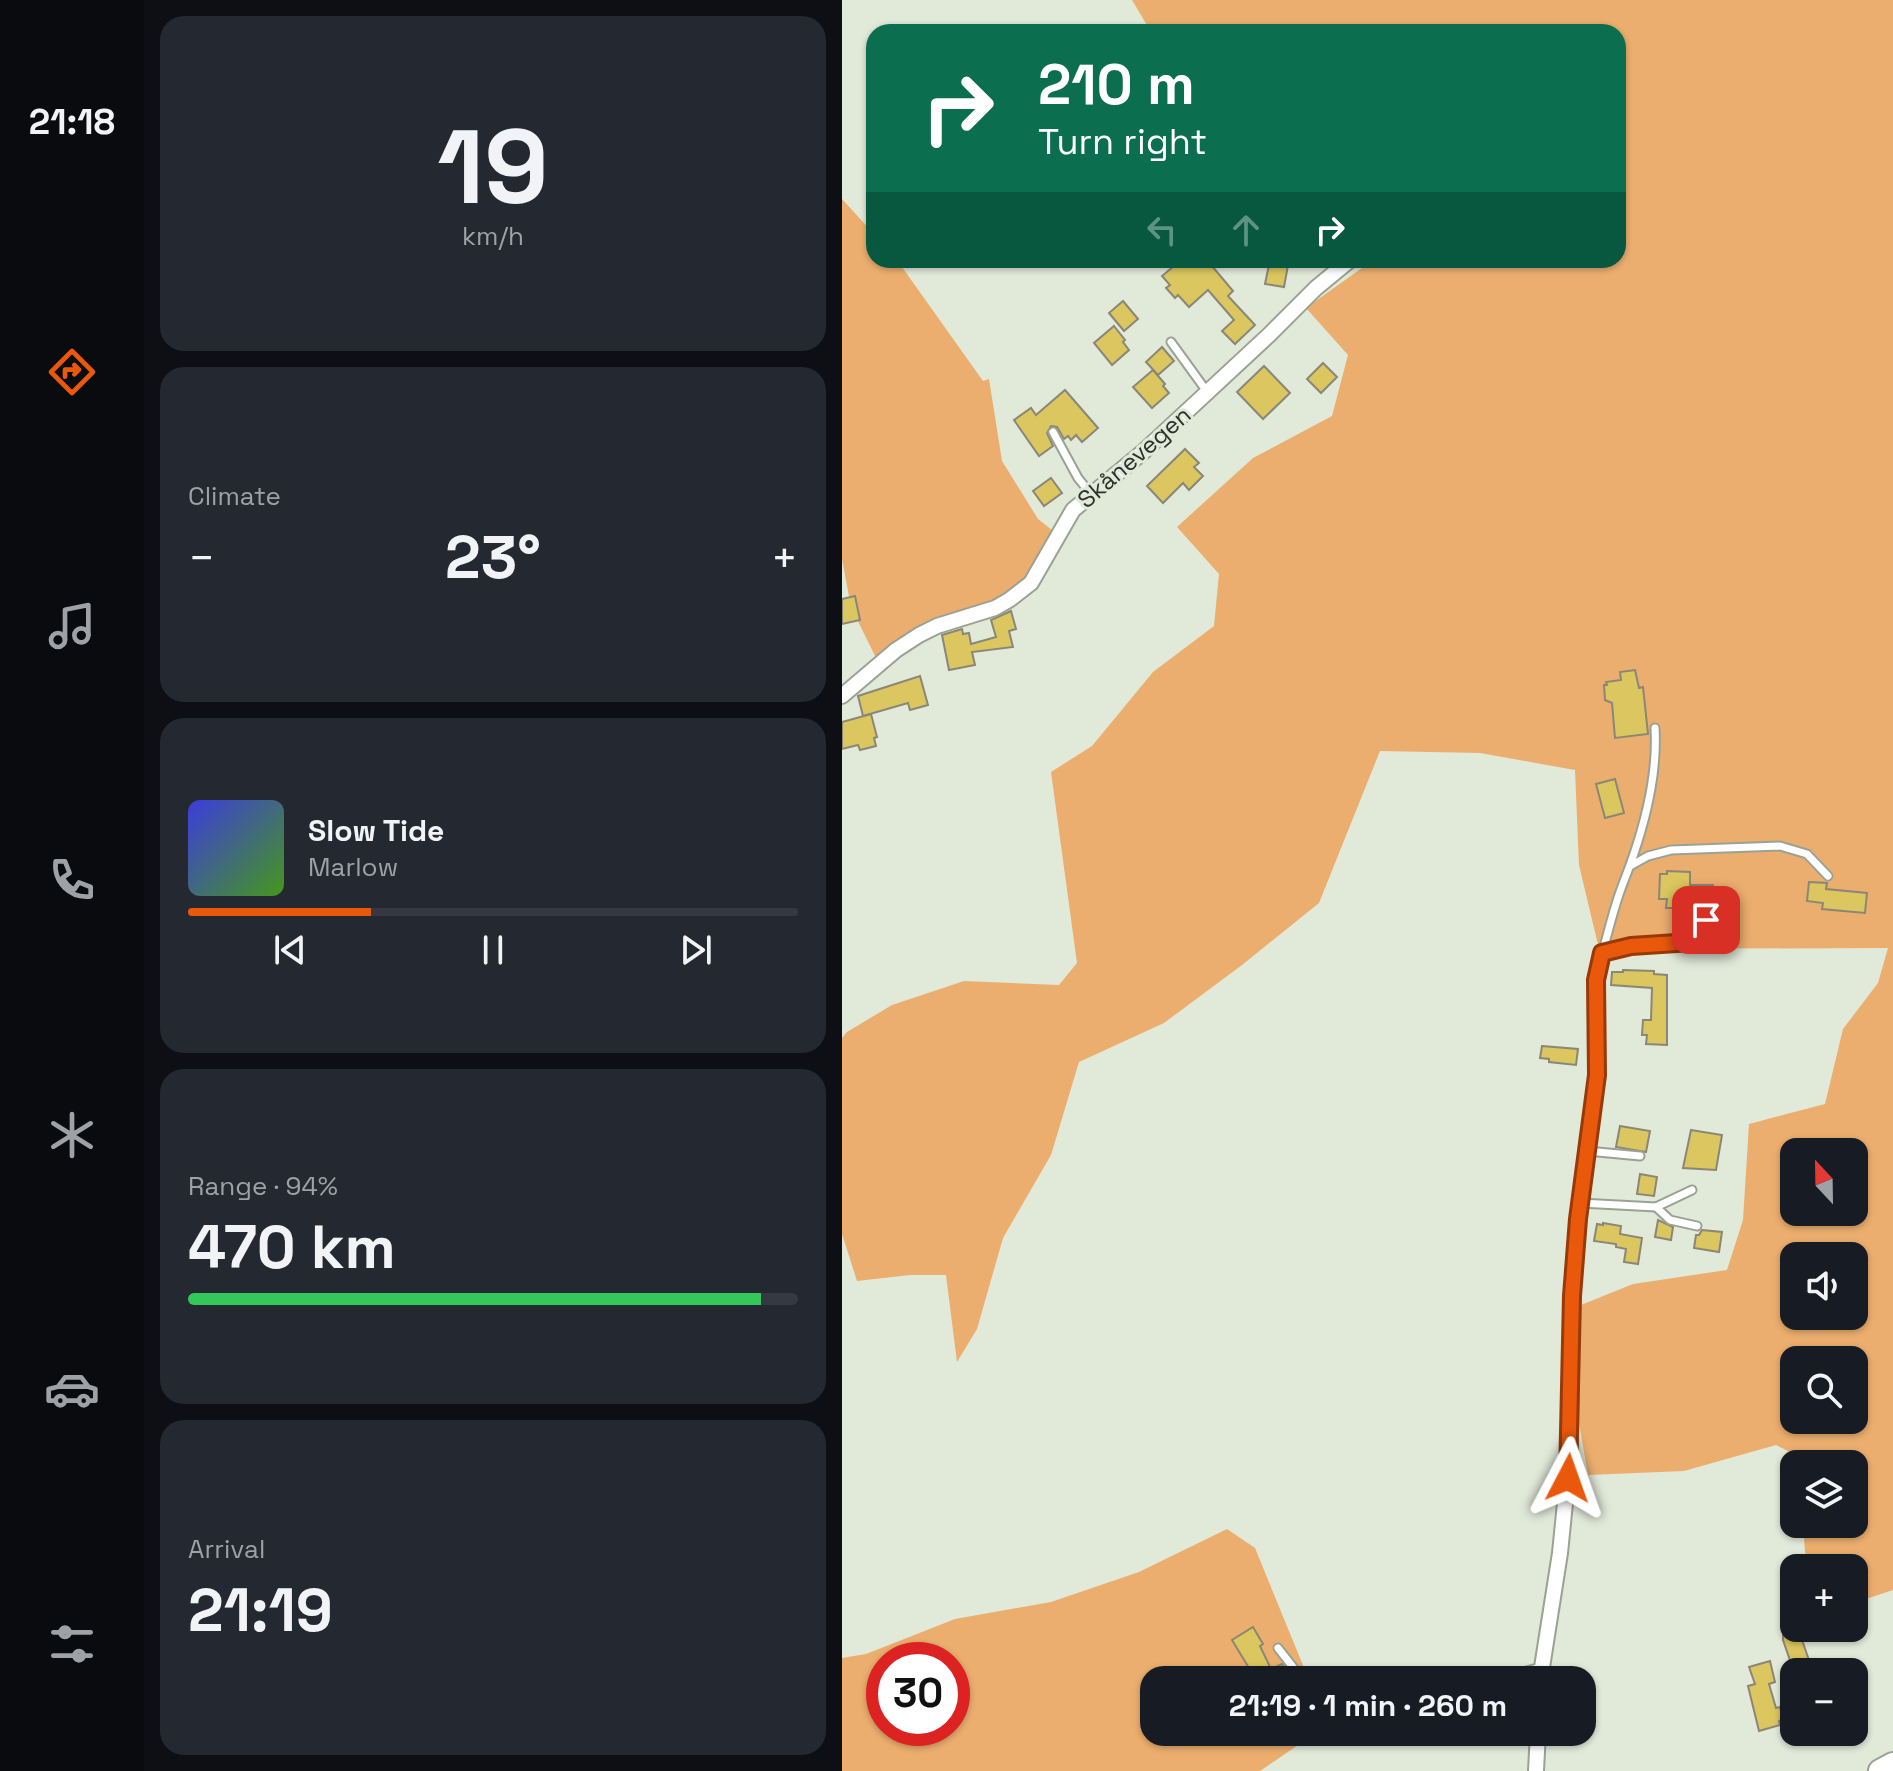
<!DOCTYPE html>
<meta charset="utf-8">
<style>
:root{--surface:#171b24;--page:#242831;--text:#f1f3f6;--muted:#9ea1a6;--line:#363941;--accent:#ea580c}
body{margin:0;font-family:"Space Grotesk",sans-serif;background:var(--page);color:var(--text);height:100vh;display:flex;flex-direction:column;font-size:30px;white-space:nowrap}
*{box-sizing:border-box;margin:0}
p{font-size:26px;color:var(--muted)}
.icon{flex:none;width:44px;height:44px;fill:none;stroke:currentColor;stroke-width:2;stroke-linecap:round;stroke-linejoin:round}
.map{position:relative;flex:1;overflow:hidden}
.details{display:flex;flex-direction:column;gap:16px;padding:16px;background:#0d0f14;width:698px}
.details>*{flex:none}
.guide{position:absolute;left:24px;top:24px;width:760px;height:244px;border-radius:24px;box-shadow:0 2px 6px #0004;background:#0b6e4f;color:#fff;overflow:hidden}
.needle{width:52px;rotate:338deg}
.tools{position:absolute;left:938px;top:1138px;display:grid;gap:16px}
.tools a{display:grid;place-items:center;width:88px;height:88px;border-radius:16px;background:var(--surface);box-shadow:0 2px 6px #0004;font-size:40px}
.speed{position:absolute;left:24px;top:1642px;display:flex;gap:16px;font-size:40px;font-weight:700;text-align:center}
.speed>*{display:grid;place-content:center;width:104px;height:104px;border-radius:50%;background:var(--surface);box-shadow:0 2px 6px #0004;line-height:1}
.speed .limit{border:12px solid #d22;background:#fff;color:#111}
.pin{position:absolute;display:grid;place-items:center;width:68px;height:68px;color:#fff;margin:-34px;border-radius:16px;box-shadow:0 4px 12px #0006}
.me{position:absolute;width:88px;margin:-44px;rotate:4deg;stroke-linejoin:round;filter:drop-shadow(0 0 6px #0008)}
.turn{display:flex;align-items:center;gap:28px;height:168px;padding:0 40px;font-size:36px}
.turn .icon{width:104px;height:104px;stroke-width:2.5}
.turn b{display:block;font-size:56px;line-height:68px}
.lanes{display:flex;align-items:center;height:76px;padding:0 40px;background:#0003;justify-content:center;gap:40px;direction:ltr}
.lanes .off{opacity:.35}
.big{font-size:60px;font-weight:700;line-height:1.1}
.details .card{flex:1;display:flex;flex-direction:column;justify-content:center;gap:12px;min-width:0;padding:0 28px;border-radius:24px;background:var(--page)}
.details .dial{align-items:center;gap:0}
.dial b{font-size:104px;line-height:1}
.song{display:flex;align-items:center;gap:24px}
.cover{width:96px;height:96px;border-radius:12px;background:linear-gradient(135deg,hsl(240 70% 55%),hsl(100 70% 35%))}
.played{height:8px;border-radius:4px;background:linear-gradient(90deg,var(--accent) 30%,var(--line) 30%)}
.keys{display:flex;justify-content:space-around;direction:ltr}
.heat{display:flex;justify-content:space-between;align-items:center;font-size:44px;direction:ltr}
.charge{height:12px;border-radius:6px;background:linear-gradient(90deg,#34c759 94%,var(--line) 0)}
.trip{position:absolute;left:298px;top:1666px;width:456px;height:80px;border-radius:24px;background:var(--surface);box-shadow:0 2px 6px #0004;font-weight:700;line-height:80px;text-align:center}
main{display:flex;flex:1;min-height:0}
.menu{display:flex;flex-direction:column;width:144px;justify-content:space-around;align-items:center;background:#090b0e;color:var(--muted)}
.menu .icon{width:56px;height:56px}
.menu .selected{color:var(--accent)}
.menu b{font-size:36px;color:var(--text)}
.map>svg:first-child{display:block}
.green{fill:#ebae6e;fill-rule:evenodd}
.building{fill:#dbc65f;stroke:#8b8777;stroke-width:2}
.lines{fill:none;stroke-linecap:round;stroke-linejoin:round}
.lane-casing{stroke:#9aa293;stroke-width:11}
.street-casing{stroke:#9aa293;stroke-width:18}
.primary-casing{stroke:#9aa293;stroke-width:26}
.lane{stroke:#fff;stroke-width:7}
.street{stroke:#fff;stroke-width:14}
.primary{stroke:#fff;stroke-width:22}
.route-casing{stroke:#983908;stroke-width:20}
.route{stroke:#ea580c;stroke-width:14}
.labels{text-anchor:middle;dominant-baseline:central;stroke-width:6;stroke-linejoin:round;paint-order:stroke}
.street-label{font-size:24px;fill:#2e312b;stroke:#e1e9d9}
</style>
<main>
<nav class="menu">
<b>21:18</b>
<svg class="icon selected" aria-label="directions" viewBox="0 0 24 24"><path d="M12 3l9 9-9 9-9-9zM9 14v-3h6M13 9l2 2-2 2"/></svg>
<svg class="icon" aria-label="music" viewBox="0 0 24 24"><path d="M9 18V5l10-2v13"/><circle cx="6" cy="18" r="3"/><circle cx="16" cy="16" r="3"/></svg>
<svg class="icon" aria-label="phone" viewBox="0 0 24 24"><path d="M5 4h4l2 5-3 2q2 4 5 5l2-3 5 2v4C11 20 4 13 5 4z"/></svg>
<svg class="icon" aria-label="climate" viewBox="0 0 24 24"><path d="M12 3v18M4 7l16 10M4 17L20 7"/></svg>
<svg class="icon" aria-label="car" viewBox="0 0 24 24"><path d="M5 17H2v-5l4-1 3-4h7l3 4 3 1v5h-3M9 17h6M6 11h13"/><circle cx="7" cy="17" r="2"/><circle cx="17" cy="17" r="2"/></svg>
<svg class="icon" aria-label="filters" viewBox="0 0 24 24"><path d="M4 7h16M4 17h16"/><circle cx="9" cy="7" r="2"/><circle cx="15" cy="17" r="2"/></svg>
</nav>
<section class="details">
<div class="card dial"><b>19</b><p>km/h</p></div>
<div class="card"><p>Climate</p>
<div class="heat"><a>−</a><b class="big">23°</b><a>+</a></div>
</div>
<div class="card">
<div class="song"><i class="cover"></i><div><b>Slow Tide</b><p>Marlow</p></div></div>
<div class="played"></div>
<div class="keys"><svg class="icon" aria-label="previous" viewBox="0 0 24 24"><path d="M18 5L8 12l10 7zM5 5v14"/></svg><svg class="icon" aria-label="pause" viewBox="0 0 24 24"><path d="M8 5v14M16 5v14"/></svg><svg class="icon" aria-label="next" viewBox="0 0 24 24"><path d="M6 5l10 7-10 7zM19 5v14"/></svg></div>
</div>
<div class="card"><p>Range · 94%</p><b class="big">470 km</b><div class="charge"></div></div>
<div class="card"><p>Arrival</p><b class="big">21:19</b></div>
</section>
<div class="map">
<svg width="1051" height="1771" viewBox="0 0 1051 1771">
<rect width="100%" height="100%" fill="#e1e9d9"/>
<g class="green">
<path d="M 290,0 L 1051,0 L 1051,1590 L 1012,1603 L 1012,1568 L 970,1568 L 963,1552 L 961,1524 L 1012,1524 L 1012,1464 L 957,1464 L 956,1456 L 934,1445 L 842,1471 L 746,1475 L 731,1389 L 734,1307 L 791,1284 L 885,1270 L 901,1220 L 907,1124 L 983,1104 L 1001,1029 L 1036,983 L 1046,948 L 757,949 L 737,865 L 733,770 L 638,753 L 538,751 L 477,903 L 400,965 L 322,1023 L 237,1062 L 209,1155 L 161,1238 L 135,1329 L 115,1362 L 104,1275 L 68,1275 L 15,1281 L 0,1234 L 0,1038 L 5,1032 L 50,1005 L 122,981 L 217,985 L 235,963 L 209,772 L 250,746 L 311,672 L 372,626 L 377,574 L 335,527 L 411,458 L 490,416 L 506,355 L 464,308 L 531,260 L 776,260 L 776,32 L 309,32 ZM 952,1152 L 1012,1152 L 1012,1212 L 952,1212 ZM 952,1256 L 1012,1256 L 1012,1316 L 952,1316 ZM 952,1360 L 1012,1360 L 1012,1420 L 952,1420 Z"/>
<polygon points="0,199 32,234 32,260 55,260 141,381 147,379 160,461 196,519 215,534 170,600 115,619 36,662 9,607 0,559"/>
<path d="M 385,1529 L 413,1548 L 467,1680 L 312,1680 L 312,1732 L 475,1732 L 418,1771 L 0,1771 L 0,1658 L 24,1654 L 113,1619 L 209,1602 L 297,1572 ZM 42,1660 L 110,1660 L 110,1728 L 42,1728 Z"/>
</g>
<g class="building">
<polygon points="339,260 365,260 391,291 386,296 413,325 393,344 380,331 392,320 366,290 347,307 336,295 333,298 324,288 328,285 320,276"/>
<polygon points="428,260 447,260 442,287 423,284"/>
<polygon points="281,301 296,319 282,331 267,313"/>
<polygon points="272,326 283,340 281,342 287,350 270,365 252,343"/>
<polygon points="320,347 332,361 316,375 304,362"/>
<polygon points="481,363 495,377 479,393 465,379"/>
<polygon points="422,366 448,393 421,419 395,392"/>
<polygon points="311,370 323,384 321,386 327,393 310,408 291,387"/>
<polygon points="223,390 256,428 240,442 234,435 229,440 226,436 222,439 215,427 209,426 205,433 211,446 197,456 172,420 189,408 194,415"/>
<polygon points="343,449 357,463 352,467 361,476 347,490 341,483 321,503 305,486"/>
<polygon points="209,478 220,493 202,506 191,491"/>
<polygon points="13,596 18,620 0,624 0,599"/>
<polygon points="169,611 174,629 167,631 171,647 130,652 133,665 107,670 100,635 120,629 121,634 127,633 129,644 154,637 149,620"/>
<polygon points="793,670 797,688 801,687 806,734 773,738 770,703 763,700 762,685 765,685 764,682 779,680 778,672"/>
<polygon points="78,676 86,705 68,710 66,703 21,716 16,696"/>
<polygon points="29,714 35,737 32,738 34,746 18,750 16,745 0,749 0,722"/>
<polygon points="773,779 782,813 763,818 754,784"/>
<polygon points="825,871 848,872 848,885 871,885 871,908 824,908 825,899 817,899 818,874 825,874"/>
<polygon points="967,882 985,883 984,889 1025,893 1023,913 980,909 981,903 965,901"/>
<polygon points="781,970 812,971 812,974 825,975 825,1045 804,1044 805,1035 800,1035 801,1020 809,1020 810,988 769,985 770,972 781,972"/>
<polygon points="700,1046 736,1049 734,1065 707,1062 707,1059 698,1058"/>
<polygon points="778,1126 808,1131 804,1152 774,1147"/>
<polygon points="849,1130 880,1135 874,1170 841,1168"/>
<polygon points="798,1174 815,1177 812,1196 795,1194"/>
<polygon points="816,1220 831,1227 829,1240 813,1237"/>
<polygon points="761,1223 779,1226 778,1234 800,1238 796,1264 782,1262 784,1249 774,1247 774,1244 752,1241 755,1224 761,1225"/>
<polygon points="860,1230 880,1232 877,1252 852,1248 854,1235 857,1235"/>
<polygon points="411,1627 421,1644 418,1646 429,1669 440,1664 450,1680 406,1680 409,1678 405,1669 407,1668 390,1640"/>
<polygon points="955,1630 958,1634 971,1672 952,1672 941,1640 941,1635"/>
<polygon points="928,1661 933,1682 927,1684 934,1708 938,1707 941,1719 937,1721 938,1725 917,1731 906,1686 913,1684 907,1667"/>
</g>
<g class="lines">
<defs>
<g id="lane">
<polyline points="329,342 366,393"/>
<polyline points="211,432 236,478 249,494"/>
<polyline points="790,865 806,856 829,850 938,846 965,854 986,876"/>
<polyline points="760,953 789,946 850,942 859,936 864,920"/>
<path d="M 757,965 C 765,938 771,908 782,881 C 800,835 816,778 813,728"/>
<polyline points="745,1151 798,1156"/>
<polyline points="738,1203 814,1207 850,1190"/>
<polyline points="814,1207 828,1220 855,1226"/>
<polyline points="436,1648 461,1680"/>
<polyline points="652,1680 699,1667"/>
</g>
<g id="street">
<polyline points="0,696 54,650 77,635 95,626 153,608 167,600 189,583 231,510 301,452 427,335 474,288 508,260"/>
<polyline points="698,1680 718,1553 728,1453 730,1296 736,1219 755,1075 754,980 757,965"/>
<polyline points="694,1771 696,1732"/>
</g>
<polyline id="primary" points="1038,1771 1051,1764"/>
</defs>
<use href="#lane" class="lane-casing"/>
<use href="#street" class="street-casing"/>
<use href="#primary" class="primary-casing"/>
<use href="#lane" class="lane"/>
<use href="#street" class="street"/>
<use href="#primary" class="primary"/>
</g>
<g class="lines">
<defs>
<polyline id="route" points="726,1478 730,1296 736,1219 755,1075 754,980 760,953 789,946 850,942 859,936 864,920"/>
</defs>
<use href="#route" class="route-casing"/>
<use href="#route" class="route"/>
</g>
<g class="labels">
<g class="street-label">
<text transform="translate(292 457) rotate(-41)">Skånevegen</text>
</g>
</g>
</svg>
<div class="tools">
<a><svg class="needle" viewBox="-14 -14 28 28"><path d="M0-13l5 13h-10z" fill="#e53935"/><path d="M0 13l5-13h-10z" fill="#9ea1a6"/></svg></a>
<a><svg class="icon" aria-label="sound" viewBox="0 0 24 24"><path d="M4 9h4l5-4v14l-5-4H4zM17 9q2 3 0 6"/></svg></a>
<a><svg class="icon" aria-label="search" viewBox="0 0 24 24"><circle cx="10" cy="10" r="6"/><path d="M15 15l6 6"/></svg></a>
<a><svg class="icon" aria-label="layers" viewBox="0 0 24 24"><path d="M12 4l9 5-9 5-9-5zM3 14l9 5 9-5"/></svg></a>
<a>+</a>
<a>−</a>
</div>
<div class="speed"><div class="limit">30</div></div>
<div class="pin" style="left:864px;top:920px;background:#d93025"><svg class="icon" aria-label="arrive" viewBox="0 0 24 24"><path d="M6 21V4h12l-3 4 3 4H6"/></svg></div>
<svg class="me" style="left:726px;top:1478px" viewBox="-20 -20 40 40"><path d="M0-17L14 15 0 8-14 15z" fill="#ea580c" stroke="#fff" stroke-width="4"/></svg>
<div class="trip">21:19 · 1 min · 260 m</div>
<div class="guide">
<div class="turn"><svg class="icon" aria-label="right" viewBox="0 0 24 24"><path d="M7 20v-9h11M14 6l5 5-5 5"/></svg><div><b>210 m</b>Turn right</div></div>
<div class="lanes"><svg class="icon off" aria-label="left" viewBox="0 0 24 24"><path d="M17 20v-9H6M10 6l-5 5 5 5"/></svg><svg class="icon off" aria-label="ahead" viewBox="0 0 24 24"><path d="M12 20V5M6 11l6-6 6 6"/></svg><svg class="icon" aria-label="right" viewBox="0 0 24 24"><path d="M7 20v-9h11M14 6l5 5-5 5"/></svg></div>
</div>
</div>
</main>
